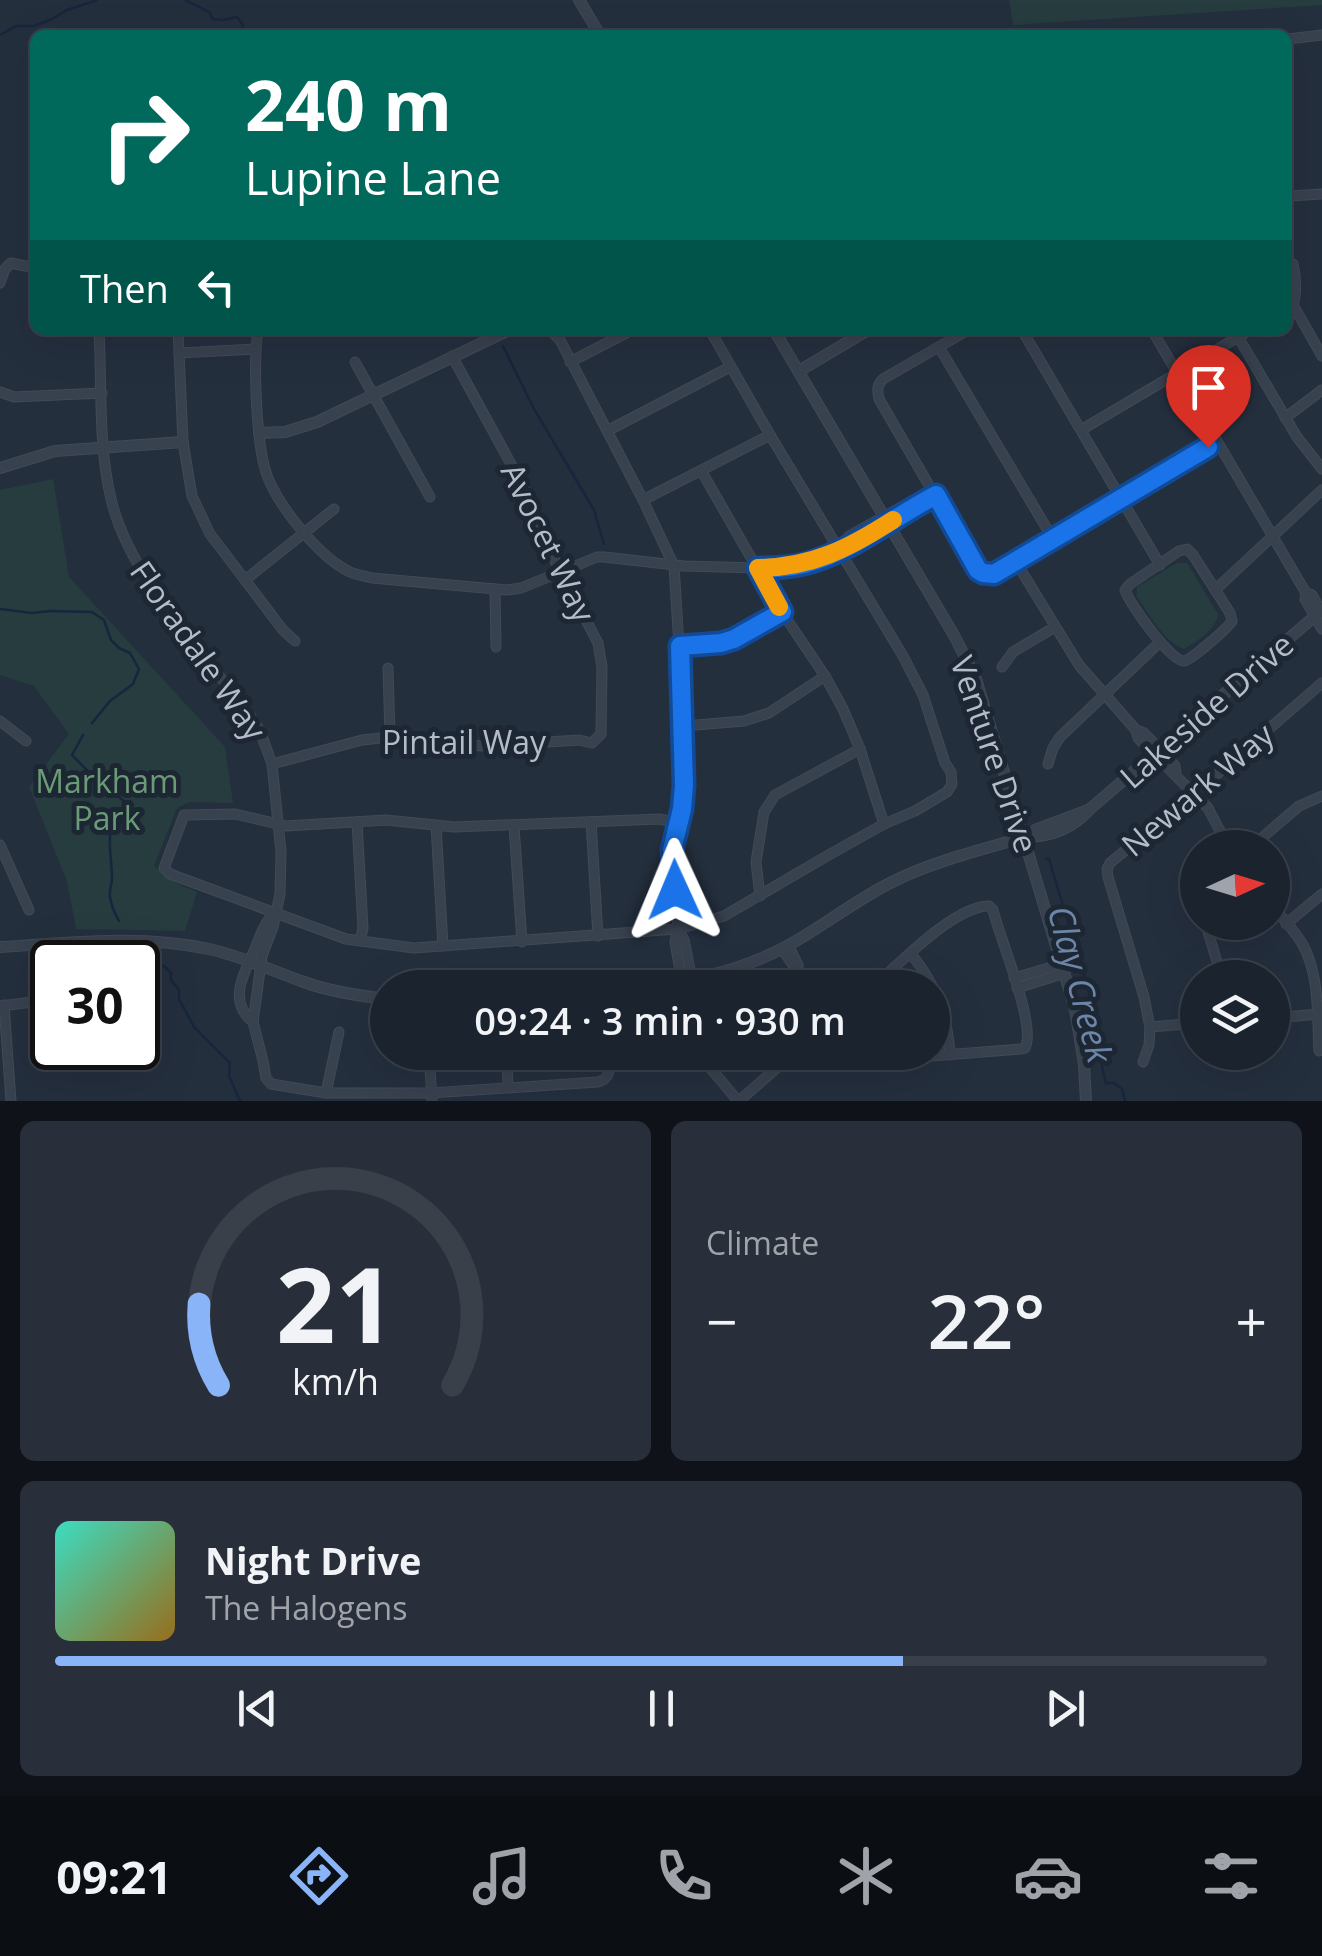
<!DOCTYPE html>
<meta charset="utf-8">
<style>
:root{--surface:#1b232e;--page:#282f3a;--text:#f1f3f6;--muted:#a0a4aa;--line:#39404a;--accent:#8ab4f8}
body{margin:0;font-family:"Open Sans",sans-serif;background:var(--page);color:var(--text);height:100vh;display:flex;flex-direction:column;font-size:38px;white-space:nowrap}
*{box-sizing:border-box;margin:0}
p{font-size:32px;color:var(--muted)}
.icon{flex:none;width:55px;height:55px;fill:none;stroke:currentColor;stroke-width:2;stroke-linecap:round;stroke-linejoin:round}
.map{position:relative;height:1101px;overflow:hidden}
.details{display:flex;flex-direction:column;gap:20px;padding:20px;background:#0f1319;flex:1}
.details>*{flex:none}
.guide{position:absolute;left:30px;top:30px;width:1262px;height:305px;border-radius:15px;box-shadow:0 10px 40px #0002,0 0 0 2px var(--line);background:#00695c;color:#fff;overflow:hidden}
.needle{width:65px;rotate:86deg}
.controls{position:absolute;left:1180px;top:830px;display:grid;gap:20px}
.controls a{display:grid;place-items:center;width:110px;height:110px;border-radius:50%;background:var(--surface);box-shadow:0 10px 40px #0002,0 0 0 2px var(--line);font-size:50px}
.speed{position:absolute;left:30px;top:940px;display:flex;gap:20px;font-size:50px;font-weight:700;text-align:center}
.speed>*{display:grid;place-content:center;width:130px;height:130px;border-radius:50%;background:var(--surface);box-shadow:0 10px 40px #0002,0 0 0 2px var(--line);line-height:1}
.speed .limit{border:5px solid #111;border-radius:15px;background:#fff;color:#111}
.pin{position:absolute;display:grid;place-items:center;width:85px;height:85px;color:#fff;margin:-102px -42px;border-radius:50% 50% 50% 0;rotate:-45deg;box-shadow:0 0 10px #0007}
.pin .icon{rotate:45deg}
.me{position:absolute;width:110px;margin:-55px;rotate:359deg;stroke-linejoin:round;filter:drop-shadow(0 0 8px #0008)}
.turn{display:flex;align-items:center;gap:35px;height:210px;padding:0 50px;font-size:45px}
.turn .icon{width:130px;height:130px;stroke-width:2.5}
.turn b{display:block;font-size:70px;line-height:85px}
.then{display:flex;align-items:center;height:95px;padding:0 50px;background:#0003;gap:20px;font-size:38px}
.big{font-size:75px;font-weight:600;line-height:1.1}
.details .widget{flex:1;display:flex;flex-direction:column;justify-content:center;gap:15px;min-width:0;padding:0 35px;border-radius:15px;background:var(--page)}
.details .dial{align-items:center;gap:0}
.dial svg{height:260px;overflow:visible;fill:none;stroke:var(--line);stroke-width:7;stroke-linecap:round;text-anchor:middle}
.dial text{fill:var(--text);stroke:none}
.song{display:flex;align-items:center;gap:30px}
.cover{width:120px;height:120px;border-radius:15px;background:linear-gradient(135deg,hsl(170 70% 55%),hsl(40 70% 35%))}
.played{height:10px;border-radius:5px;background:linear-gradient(90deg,var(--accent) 70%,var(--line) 70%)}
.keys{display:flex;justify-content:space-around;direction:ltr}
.heat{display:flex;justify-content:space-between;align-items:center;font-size:55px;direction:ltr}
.details .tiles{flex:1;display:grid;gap:20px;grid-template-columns:1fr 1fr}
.widget:last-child{grid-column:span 2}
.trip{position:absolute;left:370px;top:970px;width:580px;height:100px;border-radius:50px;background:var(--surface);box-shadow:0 10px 40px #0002,0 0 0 2px var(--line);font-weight:600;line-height:100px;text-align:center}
.menu{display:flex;height:160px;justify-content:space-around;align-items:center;background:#0b0e12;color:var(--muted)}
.menu .icon{width:70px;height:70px}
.menu .current{color:var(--accent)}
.menu b{font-size:45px;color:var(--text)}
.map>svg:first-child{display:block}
.green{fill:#263c3f}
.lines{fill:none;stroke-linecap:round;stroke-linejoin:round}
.stream{stroke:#17263c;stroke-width:2.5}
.minor-casing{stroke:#414a57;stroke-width:11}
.tertiary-casing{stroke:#414a57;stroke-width:12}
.minor{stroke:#38414e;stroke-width:9}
.tertiary{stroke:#38414e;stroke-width:10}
.route-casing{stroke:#114b97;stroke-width:25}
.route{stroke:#1a73e8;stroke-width:18}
.slow{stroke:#f59e0b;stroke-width:18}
.labels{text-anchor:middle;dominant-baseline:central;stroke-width:10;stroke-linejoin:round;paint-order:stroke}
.street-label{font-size:32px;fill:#b4bcc9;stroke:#1d2633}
.park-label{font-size:32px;fill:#6b9a76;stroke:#1d2633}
.water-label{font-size:35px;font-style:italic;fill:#6d86a8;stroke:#1d2633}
</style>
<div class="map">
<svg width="1322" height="1101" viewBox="0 0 1322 1101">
<rect width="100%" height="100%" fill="#242f3e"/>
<g class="green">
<polygon points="1009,0 1322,0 1322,5 1013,25"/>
<polygon points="53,479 69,577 225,747 233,803 189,802 177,808 154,866 178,884 197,892 185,931 76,929 67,881 29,787 69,734 34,686 0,675 0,490"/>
<path d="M 1177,563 L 1187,563 L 1218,614 C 1217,629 1196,642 1184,649 C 1162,640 1151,616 1137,597 L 1137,587 Z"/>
</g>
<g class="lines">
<g class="stream">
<polyline points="185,0 209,12 213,19 223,20 237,17 243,25 241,35"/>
<polyline points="0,35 16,26 34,26 52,19 67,10 97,0"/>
<polyline points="503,346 534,409 594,510 604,544"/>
<polyline points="0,609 32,613 50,611 92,612 104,620 111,640 119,648 130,653 139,669 133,684 110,701 92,723"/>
<path d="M 83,735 L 72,755 C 88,772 103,786 123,800 C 128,817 122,823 110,835 C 109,850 112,865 112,880 C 111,886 109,891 110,897 C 111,905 115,914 119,921"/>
<path d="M 1046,859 L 1049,859 L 1094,1009 C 1098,1029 1100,1066 1106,1083 L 1114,1083 L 1122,1089 L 1125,1101"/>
<polyline points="122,956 122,959 131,962"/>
<polyline points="138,965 164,966 171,973 171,980 179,990 179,999 194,1027 230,1063 229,1076 240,1101"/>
</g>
<defs>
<g id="minor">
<polyline points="1288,39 1322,35"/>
<polyline points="1288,196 1322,194"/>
<path d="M 1288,261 L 1293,264 C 1296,276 1297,293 1293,305"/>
<polyline points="0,283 5,269 11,263 35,268"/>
<polyline points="1288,296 1322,356"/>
<path d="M 99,330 C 102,385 98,445 111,499 C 129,577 204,652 251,717 L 260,731 L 272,764 L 281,852 L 280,894 L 273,927 L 262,956 L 253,1022 L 263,1061 L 266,1078 L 271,1084 L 326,1093 L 431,1093 L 598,1082 C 613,1078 609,1066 608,1052"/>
<polyline points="178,330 183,442 192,496 210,534 283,630 295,641"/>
<path d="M 258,330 C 253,362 256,449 268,478 C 281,509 319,557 350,572 C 357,575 365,576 372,578 L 507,590 L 521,588 L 597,557 L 604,557 L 684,566 L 758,568 L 803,564 L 853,544 L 936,495"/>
<polyline points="550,330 560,340 643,500 674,566 684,726 682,809 673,850 678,929 675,942 682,982"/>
<path d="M 968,330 L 883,379 C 877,385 877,390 879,399 L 978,570 C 987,576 993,575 1001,571 L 1217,443"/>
<polyline points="1022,330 1160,565"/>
<polyline points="1152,330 1306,593 1305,599 1322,629"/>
<polyline points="1234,330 1297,437 1322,469"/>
<polyline points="939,347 1053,539"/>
<polyline points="179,353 256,349"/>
<polyline points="355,362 430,497"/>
<polyline points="570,362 632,330"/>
<polyline points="0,392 14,397 102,393"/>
<polyline points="1285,418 1322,390"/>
<polyline points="1081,430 1250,330"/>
<polyline points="607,431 730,367"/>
<polyline points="702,472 782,612 825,676 843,709 860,749 884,824"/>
<polyline points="643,500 770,435"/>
<polyline points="840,547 849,536 932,490"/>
<path d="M 1187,549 L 1193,555 L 1230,613 L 1232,621 C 1228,628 1191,660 1184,661 C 1171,662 1129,603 1125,590 L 1130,584 L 1179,551 Z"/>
<polyline points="1016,562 1079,665 1136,730 1138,738 1208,808 1229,848"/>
<polyline points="245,580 334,509"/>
<polyline points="495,589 496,647"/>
<polyline points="1215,590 1322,490"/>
<polyline points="1306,593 1312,595 1322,613"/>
<polyline points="680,647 721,643 735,639 782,612"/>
<polyline points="1002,667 1013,652 1055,627"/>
<polyline points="388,668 390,737"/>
<polyline points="0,721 26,741"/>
<polyline points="684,726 744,721 769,713 825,676"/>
<polyline points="1136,730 1144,733 1175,766 1176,774"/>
<polyline points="272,764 362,740 390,737 482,746 579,740 592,743 601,734 602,667 598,643 556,563 524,488 452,356"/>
<polyline points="1048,764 1053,748 1060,737 1160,642"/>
<polyline points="357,822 363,928 360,941"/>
<polyline points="591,822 598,936"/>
<polyline points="679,823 659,819 454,827 386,820 286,826 235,814 184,815 164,868 170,874 346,939 414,948 678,929 724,916 827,856 884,824 915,811 947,792 952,784 951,772 945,763 923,695 903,656 770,435 710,330"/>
<polyline points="436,825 443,946"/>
<polyline points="514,826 522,942"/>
<polyline points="0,845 29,910"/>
<polyline points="1250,848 1299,806 1322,796"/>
<polyline points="760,896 756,862 764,812 775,795 860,749"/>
<path d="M 1272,906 C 1283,918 1295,931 1303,945 C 1320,977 1317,1016 1319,1051"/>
<polyline points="1205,922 1222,978"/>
<polyline points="1286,924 1322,894"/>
<polyline points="678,929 684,940 692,979"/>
<polyline points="788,945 798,965 798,970"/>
<path d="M 782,948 C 790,963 800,974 810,988"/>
<path d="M 911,954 C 936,984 948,1016 950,1055"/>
<polyline points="1014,978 1062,964"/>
<polyline points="1017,988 1065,973"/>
<polyline points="4,1005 11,1101"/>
<polyline points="1,1006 48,1000 52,1003"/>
<polyline points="1272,1018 1320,1014"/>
<path d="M 253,1022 C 227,1001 244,973 255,949 C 260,935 264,924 274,913"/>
<polyline points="1150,1027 1198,1023"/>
<polyline points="429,1052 432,1101"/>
<polyline points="507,1052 508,1088"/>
<polyline points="697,1052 738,1101"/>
<path d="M 864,1052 L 869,1058 L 880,1060 L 1020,1049 L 1025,1048 C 1037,1026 1000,939 993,910 L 989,906 C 954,906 899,964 872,988"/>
<polyline points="1230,1052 1230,1055"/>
<polyline points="1143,1062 1149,1045 1150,1027 1144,997 1108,877 1107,869 1110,863 1194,794 1322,683"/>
<polyline points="326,1093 339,1032"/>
<polyline points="739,1101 795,1052"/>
</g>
<g id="tertiary">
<polyline points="579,0 600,35"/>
<polyline points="774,330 955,637 976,679 1075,1009 1084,1064 1086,1101"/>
<polyline points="799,371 868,330"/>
<polyline points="259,433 285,432 317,422 509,330"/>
<polyline points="0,468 55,451 183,442"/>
<polyline points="1026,837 1037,829 1088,810"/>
<path d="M 0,947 C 70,943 140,934 209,949 C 242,956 272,971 304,982 C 331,992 359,996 388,999"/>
<path d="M 634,988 C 687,983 742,971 789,945 C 825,925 857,899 894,881 C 935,861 981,850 1025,837 C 1050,837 1073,828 1090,809 L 1321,611"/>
</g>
</defs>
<use href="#minor" class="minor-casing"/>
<use href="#tertiary" class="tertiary-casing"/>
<use href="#minor" class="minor"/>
<use href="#tertiary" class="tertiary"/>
</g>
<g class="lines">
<defs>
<path id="route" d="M 675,890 L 672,850 L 682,809 L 684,785 L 680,646 L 721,643 L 734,639 L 782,612 L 758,568 C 774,568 789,568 804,564 C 852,552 892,518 936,495 L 978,570 L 983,573 L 994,574 L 1208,447"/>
</defs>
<use href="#route" class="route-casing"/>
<use href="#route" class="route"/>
<path class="slow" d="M 779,607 L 758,568 C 812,567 848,549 893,520"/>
</g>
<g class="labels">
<g class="street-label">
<text transform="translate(549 542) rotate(64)">Avocet Way</text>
<text transform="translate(199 650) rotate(55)">Floradale Way</text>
<text transform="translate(1206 710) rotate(-41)">Lakeside Drive</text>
<text x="464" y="741">Pintail Way</text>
<text transform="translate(995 754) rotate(71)">Venture Drive</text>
<text transform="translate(1197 789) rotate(-40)">Newark Way</text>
</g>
<g class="park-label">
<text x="107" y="780">Markham<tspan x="107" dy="37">Park</tspan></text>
</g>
<g class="water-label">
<text transform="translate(1081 984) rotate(75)">Clay Creek</text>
</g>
</g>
</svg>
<div class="controls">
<a><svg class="needle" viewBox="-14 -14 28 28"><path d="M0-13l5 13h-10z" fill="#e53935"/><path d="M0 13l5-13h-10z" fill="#a0a4aa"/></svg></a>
<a><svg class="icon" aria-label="layers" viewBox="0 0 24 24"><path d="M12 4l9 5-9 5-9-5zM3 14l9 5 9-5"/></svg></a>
</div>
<div class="speed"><div class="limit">30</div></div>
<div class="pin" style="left:1208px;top:447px;background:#d93025"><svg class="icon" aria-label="arrive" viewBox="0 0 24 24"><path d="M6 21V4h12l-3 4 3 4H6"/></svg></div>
<svg class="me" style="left:675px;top:890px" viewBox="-20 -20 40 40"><path d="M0-17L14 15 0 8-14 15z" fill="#1a73e8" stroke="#fff" stroke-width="4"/></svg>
<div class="trip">09:24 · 3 min · 930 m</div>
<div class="guide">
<div class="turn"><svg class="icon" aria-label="right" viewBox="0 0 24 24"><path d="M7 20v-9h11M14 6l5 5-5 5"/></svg><div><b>240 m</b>Lupine Lane</div></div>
<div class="then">Then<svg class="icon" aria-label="left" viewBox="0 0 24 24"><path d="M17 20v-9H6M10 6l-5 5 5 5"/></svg></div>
</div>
</div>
<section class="details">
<div class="tiles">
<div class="widget dial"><svg viewBox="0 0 100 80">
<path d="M14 69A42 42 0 1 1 86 69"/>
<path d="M14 69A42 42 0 0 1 8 44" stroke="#8ab4f8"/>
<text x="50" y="56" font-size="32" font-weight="700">21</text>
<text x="50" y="72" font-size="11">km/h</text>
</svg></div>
<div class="widget"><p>Climate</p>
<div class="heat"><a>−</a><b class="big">22°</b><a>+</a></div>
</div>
<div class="widget">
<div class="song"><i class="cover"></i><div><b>Night Drive</b><p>The Halogens</p></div></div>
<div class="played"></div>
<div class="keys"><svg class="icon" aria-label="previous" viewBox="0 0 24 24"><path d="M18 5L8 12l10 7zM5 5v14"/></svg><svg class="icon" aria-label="pause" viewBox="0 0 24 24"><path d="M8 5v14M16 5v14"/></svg><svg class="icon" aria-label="next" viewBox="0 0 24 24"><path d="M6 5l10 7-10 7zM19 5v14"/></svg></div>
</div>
</div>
</section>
<nav class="menu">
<b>09:21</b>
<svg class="icon current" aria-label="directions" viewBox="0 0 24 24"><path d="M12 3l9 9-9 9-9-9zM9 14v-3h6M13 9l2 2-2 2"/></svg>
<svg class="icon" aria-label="music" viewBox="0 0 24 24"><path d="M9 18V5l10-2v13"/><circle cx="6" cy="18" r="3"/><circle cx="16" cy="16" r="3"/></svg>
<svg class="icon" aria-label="phone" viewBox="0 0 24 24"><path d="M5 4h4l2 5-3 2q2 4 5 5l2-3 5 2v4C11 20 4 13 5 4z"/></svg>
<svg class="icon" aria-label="climate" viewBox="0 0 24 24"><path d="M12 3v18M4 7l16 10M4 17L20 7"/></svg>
<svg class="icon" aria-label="car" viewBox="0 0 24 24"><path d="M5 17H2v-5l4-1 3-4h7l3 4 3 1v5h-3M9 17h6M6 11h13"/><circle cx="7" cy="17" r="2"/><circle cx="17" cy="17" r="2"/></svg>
<svg class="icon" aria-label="filters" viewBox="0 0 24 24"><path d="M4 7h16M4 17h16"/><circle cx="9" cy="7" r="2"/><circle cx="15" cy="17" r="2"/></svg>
</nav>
